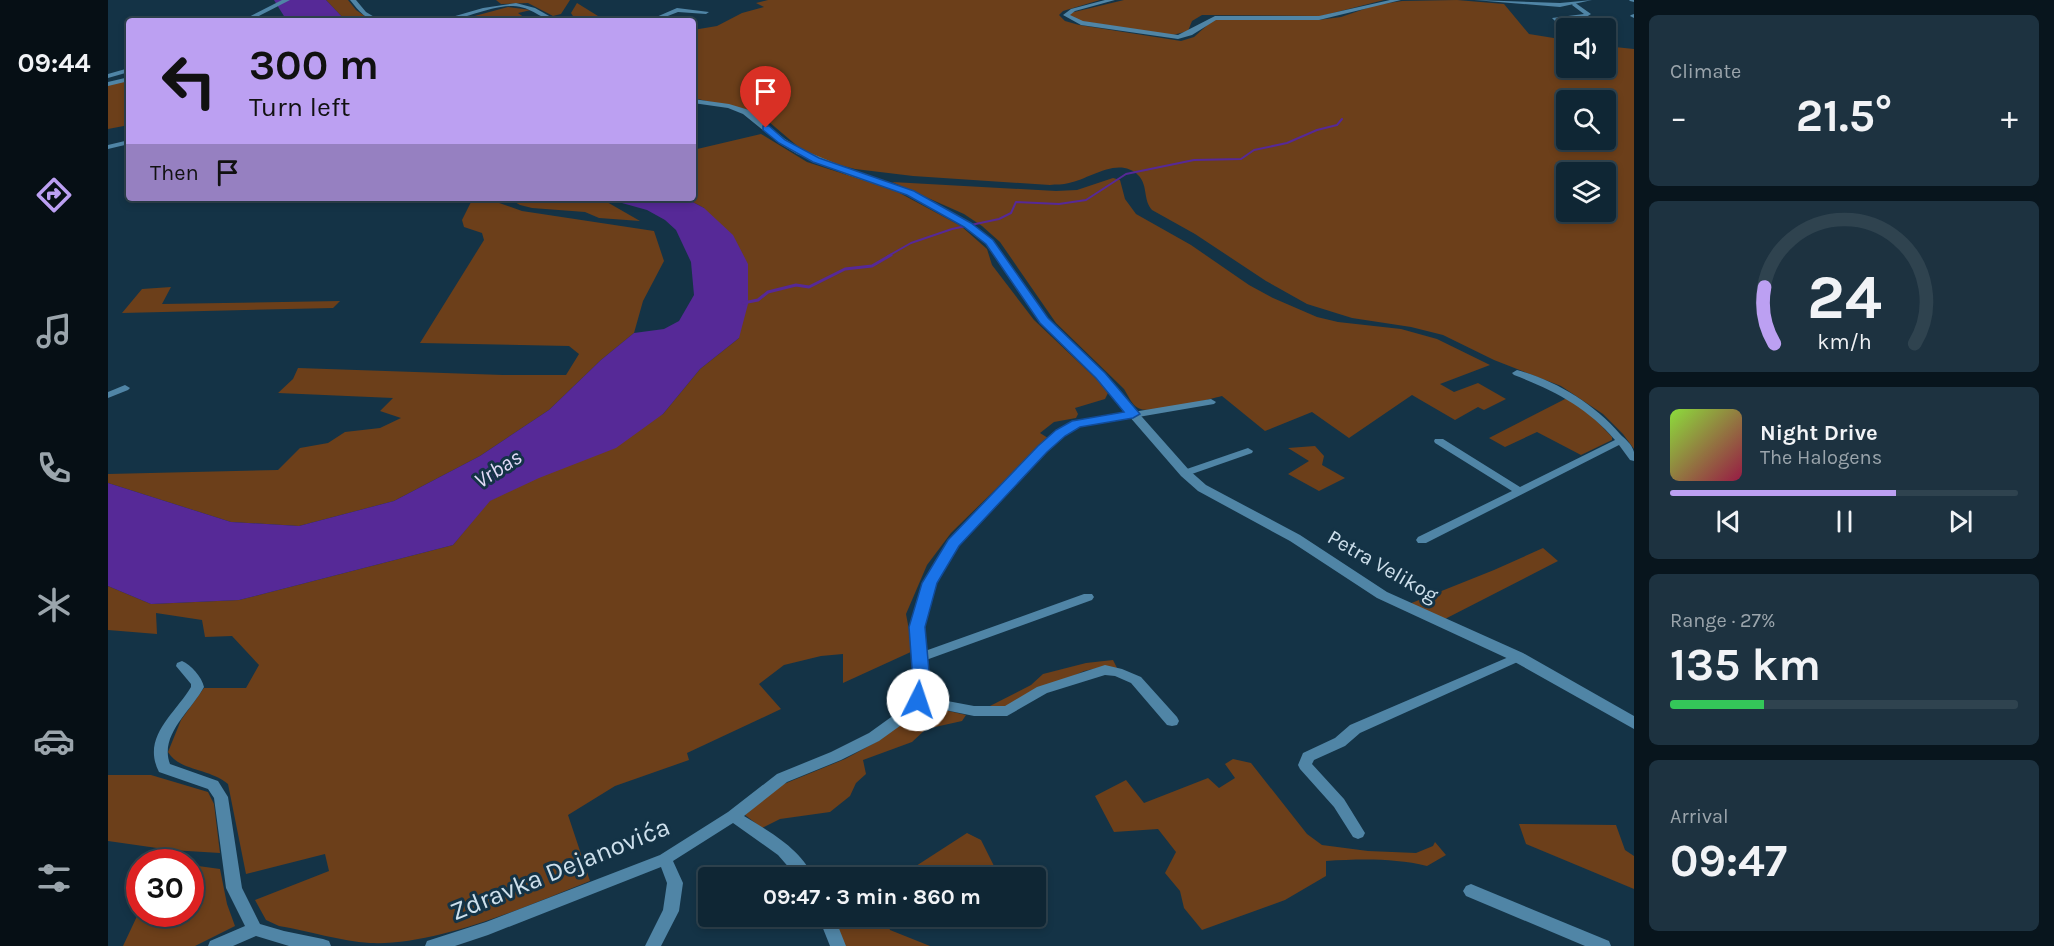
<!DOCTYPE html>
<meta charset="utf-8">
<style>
:root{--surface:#0f2634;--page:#1d3240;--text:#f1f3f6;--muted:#9ba5ac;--line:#2f434f;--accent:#bca0f2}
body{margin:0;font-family:Karla,sans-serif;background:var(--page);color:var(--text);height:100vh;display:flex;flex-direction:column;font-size:22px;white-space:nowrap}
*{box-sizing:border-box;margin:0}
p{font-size:20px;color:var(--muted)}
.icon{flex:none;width:33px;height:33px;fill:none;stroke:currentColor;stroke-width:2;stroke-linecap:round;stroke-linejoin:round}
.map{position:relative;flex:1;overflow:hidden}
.details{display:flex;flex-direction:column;gap:15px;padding:15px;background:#08151d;width:420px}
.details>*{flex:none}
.top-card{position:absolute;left:18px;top:18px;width:570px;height:183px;border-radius:6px;box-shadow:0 3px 9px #0003,0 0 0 2px var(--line);background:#bca0f2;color:#111;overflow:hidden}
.tools{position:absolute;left:1448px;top:18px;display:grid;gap:12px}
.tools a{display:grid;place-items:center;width:60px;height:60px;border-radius:6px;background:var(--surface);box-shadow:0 3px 9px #0003,0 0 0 2px var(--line);font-size:30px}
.speed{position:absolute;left:18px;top:849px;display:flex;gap:12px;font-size:30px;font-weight:700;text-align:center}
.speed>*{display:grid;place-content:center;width:78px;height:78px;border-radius:50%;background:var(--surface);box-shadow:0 3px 9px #0003,0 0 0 2px var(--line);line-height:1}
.speed .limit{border:9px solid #d22;background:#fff;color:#111}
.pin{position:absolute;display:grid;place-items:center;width:51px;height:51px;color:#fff;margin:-62px -26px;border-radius:50% 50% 50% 0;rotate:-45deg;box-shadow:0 0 6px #0007}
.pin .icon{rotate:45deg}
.me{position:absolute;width:66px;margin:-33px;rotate:4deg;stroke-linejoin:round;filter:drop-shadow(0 0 4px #0008)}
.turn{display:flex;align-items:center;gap:21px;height:126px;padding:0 24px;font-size:27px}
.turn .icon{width:78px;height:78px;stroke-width:2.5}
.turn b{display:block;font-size:42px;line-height:51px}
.then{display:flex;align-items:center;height:57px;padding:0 24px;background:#0003;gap:12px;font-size:22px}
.big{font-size:45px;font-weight:700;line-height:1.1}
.details .card{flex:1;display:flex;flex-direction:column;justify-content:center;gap:9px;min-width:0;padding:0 21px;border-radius:9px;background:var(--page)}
.details .dial{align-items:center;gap:0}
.dial svg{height:156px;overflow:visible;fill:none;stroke:var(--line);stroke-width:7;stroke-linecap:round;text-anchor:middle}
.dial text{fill:var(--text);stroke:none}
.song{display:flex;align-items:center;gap:18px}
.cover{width:72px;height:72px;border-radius:9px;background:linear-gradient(135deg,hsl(90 70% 55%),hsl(340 70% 35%))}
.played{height:6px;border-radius:3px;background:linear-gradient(90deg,var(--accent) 65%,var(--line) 65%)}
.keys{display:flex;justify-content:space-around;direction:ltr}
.heat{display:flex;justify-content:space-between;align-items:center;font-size:33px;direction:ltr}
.charge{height:9px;border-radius:4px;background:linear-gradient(90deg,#34c759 27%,var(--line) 0)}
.trip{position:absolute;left:590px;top:867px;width:348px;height:60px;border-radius:6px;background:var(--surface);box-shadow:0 3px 9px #0003,0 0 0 2px var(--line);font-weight:700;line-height:60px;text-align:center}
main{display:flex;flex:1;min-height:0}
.tab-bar{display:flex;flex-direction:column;width:108px;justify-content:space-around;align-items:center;background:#060f15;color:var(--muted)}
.tab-bar .icon{width:42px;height:42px}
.tab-bar .current{color:var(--accent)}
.tab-bar b{font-size:27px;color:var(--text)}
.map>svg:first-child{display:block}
.green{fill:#6c3f1a;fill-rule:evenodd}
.water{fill:#562997}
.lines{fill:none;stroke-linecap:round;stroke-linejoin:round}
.stream-far1{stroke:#562997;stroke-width:2}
.stream{stroke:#562997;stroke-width:3}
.minor{fill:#5085a6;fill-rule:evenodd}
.tertiary{fill:#5085a6;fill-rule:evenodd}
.route{fill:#1a73e8;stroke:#114b97;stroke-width:1.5}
.labels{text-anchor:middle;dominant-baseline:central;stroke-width:6;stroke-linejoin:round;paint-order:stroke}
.street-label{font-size:21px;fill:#cee0ec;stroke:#143346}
.water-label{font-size:22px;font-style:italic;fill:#e3dbf8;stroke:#143346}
.near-street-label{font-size:26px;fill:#cee0ec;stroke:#143346}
</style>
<main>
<nav class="tab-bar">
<b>09:44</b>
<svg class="icon current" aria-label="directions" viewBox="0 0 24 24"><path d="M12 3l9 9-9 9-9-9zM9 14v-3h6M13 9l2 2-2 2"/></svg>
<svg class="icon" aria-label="music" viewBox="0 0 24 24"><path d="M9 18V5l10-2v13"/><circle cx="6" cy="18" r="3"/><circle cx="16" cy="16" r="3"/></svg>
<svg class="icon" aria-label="phone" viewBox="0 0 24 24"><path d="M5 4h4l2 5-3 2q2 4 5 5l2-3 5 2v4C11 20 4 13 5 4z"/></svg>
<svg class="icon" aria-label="climate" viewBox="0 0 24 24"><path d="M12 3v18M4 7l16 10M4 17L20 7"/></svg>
<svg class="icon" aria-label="car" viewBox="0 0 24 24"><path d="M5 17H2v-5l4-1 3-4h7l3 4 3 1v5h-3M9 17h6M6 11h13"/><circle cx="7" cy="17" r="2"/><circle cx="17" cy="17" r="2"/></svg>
<svg class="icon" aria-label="filters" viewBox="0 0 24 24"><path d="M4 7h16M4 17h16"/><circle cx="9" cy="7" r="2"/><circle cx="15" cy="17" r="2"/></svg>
</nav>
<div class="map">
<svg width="1526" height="946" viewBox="0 0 1526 946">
<rect width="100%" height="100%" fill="#143346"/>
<g class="green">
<polygon points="218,0 240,0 248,10 264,21 238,21"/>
<polygon points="388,0 462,0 453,14 445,16 420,3 393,4"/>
<path d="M 660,0 L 992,0 L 955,11 L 951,15 L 957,21 L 971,25 L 1073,41 L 1086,37 L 1105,20 L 1128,18 L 1210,20 L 1233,17 L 1268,5 L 1294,1 L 1349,0 L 1396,4 L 1421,34 L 1458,40 L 1458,68 L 1497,68 L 1497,46 L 1526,49 L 1526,449 L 1515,434 L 1495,414 L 1453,386 L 1386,360 L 1335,335 L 1303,327 L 1244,318 L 1199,304 L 1158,281 L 1087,234 L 1044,210 C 1035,200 1040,186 1031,176 C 1011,155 982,179 961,183 C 955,185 948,184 942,185 L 805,176 L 747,169 L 715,161 L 694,150 L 654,116 L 640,110 L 585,98 L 585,30 L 609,26 L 634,13 L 656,7 L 648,3 ZM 1458,100 L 1497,100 L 1497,140 L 1458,140 ZM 1458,172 L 1497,172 L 1497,212 L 1458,212 Z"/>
<polygon points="1016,0 1276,0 1213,16 1094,15 1084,21 1080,31 1065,35 972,21 962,16 962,13"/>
<polygon points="469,3 498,21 468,21 463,13"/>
<polygon points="400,7 423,10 410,13 417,18 404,21 348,21"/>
<polygon points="21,80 21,125 0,129 0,85"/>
<path d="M 653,134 L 699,162 L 786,190 L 853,226 L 879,249 L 884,265 L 926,320 L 1001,391 L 997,399 L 967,408 L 970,414 L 968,418 L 946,422 L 932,433 L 940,438 L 843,533 L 819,565 L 798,614 L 805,651 L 735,683 L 735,654 L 713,656 L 676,665 L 651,684 L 673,709 L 579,753 L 581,760 L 507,786 L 460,815 L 482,881 C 419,906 329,946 262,943 C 232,941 201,931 171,926 L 158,920 L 147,900 L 221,871 L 217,854 L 138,874 L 120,784 C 101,768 71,771 60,752 L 73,720 L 96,688 L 138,688 L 151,665 L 124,636 L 97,637 L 94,620 L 48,613 L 49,634 L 0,630 L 0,586 L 43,604 L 131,600 L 345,545 L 381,501 L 555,414 L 592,369 L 631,338 L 596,208 L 577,198 L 585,198 L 585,150 Z"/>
<path d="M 1005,178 L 1012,180 L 1017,199 L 1028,214 L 1083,245 L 1141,285 L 1165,298 L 1209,317 L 1230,322 L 1293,329 L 1329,339 L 1382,365 L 1332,384 L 1346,392 L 1370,383 L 1398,399 L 1376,410 L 1370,407 L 1347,420 L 1304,395 L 1241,438 L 1204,412 L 1157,431 L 1114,396 C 1098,400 1042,415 1030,408 C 1023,404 1020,395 1016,389 L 948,323 L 892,242 L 874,226 L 856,214 L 784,182 L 948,191 L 969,190 Z"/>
<polygon points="365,198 377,198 414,211 546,231 556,261 535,301 526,333 493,360 441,410 372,456 286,501 191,526 123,522 0,483 0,474 170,470 192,448 220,443 237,432 272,428 293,418 272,411 285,398 170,393 185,379 190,368 395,375 458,375 471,354 461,346 312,343 376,240 374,233 356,227 354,220"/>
<polygon points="400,198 492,198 532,221 491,218 477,212 424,208 412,205"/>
<polygon points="63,287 54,304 232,301 225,308 14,313 34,289"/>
<polygon points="1459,398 1476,408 1504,437 1504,440 1473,455 1429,432 1397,447 1381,438"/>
<polygon points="1207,446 1216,456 1214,465 1237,478 1211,491 1180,474 1201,461 1180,448"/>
<polygon points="1435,548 1450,561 1335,620 1301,604 1386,570"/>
<polygon points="1005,660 1009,668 990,668 976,671 896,708 880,707 923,685 935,674 978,663"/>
<polygon points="815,705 858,715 854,721 818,729 804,742 755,760 758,774 748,783 742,796 722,812 672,819 654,828 637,815 671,786 737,759 772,740"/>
<path d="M 1125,759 L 1143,763 L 1199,834 L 1214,845 L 1260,851 L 1308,853 L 1325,846 L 1327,842 L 1338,855 L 1319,866 C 1286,858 1252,859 1218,861 L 1218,876 L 1177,900 L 1094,930 L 1076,908 L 1072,891 L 1057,873 L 1068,852 L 1050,829 L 1006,832 L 987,796 L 1018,780 L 1036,803 L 1100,778 L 1111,788 L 1127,778 L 1117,764 Z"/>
<polygon points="0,775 43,775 100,792 106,804 112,853 63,850 0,841"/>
<polygon points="1411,824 1508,825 1517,850 1526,856 1526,889 1418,844"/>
<polygon points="859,833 873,840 888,870 864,877 791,877"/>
<polygon points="83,865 112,869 119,904 127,926 87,946 15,946 31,912 82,914"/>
<polygon points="726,917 782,917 778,920 782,930 822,946 737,946"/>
</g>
<g class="water">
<polygon points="166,0 218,0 238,21 179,21"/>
<polygon points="496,198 577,198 596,208 625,235 640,264 640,304 631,338 592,369 555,414 508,448 431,478 382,501 345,545 131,600 43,604 0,586 0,483 123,522 191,526 286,501 372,456 441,410 493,360 526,333 556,329 571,321 586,295 583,262 568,230 557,220 539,210"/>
</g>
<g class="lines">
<polyline class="stream-far1" points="780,256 803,243 844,229 891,219 903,213 908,202 951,204 978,200 1018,174 1086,160 1133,159 1146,150 1179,143 1209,130 1229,125 1234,119"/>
<polyline class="stream" points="635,303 650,300 660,292 688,285 701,287 737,269 764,266 783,255"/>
<g class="minor">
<polygon points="1466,2 1483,14 1475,19 1451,19 1460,28 1456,30 1444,18 1476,14 1464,5"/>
<path d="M 408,3 L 427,8 L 450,21 C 434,21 423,6 405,6 C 379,6 356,21 330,21 L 375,8 Z"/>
<polygon points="569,8 601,12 598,14 570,12 547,21 539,21"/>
<polygon points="1526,14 1526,18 1522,16 1523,15"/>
<polygon points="21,77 21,81 0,86 0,82"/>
<polygon points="21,140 21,144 0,149 0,145"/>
<path d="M 1409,370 C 1448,381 1485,403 1512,434 C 1517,439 1524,444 1526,452 C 1526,455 1526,458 1526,461 L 1522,460 L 1511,445 L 1318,543 L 1310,543 L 1308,540 L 1310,537 L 1404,491 L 1327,443 L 1326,441 L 1327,439 L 1335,439 L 1412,487 L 1507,440 C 1479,407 1445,390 1406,375 L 1404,373 Z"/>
<polygon points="17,385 22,388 20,390 0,398 0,392"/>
<path d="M 1103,399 L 1108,402 L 1106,404 L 972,427 L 957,435 L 938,451 L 865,527 L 838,562 L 827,583 L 815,627 L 817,651 L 976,594 L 984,594 L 986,597 L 984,600 L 818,660 L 820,682 L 818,697 L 866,706 L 897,706 L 929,687 L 997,665 L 1014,669 L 1033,677 L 1069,717 L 1071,721 L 1069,725 L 1064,726 L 1059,725 L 1023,683 L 1007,676 L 997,675 L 939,693 L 899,716 L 866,716 L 813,705 L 796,723 L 771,741 L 733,760 L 679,782 L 636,816 C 662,832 692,848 706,878 L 690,878 L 670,855 L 625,823 L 565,861 L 575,883 L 571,911 L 553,946 L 537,946 L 555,910 L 559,883 L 553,867 L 380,935 L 347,946 L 317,946 L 319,941 L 378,922 L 552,855 L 620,812 L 669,774 L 723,752 L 761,733 L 786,715 L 804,698 L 805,693 L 808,682 L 803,627 L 815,583 L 827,561 L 857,523 L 930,447 L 949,431 L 965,422 Z"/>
<polygon points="1140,448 1145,451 1144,453 1081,475 1077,476 1072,473 1073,471"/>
<polygon points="1410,653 1414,654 1416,657 1414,660 1252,733 1237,746 1206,760 1204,764 1236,799 1257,833 1255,837 1250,839 1245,837 1226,807 1192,769 1190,765 1195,753 1227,738 1242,725"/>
<path d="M 74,661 C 83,665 94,677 96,687 C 83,711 51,735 62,764 L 110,781 L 120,797 L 134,888 L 152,924 L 176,931 L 215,939 L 221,941 L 223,946 L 181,946 L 148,936 L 125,946 L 100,946 L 102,941 L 137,926 L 118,888 L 106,798 L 100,789 L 51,772 C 33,737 67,714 83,687 L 83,684 L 68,666 L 69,663 Z"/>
<polygon points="1363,884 1501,941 1503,946 1477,946 1358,896 1355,891 1358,886"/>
<polygon points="710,916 726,916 738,946 722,946"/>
</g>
<g class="tertiary">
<polygon points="174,0 182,0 141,21 133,21"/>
<path d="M 242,0 L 248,0 L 258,12 L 273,21 C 258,21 251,11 242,0 Z"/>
<polygon points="997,0 1007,0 967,11 962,15 975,21 1070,35 1107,16 1211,16 1282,0 1293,0 1211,20 1108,20 1084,35 1070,39 973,25 955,15 963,9"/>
<polygon points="1366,0 1452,3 1484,0 1452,7"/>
<polygon points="1521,0 1526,0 1526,2 1522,1"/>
<polygon points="21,68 21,72 0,78 0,74"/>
<polygon points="585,99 621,104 641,110 677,139 695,150 746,171 806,191 863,223 885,240 940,318 996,374 1081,470 1098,485 1192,535 1279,592 1415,653 1526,716 1526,729 1405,661 1269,598 1182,541 1090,491 1073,476 988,378 932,322 879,244 857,227 800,195 740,175 689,154 671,143 635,114 620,108 585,103"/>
</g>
</g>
<polygon class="route" points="655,126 661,126 677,140 711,158 806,191 863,223 885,240 940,318 997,373 1032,414 1025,418 972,427 957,436 939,452 851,546 829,583 817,627 822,682 816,704 810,706 804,704 802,700 805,682 801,627 814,583 840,540 930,446 948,430 964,421 1016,412 988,378 932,323 878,244 856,227 799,195 705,162 671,143 655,130"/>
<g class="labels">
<g class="street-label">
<text transform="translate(1275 566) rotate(30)">Petra Velikog</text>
</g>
<g class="water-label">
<text transform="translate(390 469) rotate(-33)">Vrbas</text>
</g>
<g class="near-street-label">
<text transform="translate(452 869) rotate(-22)">Zdravka Dejanovića</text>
</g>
</g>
</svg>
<div class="tools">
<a><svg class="icon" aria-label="sound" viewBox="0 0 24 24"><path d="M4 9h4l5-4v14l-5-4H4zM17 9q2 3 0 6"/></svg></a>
<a><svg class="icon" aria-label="search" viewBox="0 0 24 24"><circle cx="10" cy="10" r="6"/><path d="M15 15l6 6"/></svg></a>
<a><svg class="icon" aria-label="layers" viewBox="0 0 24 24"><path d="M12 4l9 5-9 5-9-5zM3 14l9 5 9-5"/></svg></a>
</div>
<div class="speed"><div class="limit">30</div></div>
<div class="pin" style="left:658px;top:128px;background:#d93025"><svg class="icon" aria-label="arrive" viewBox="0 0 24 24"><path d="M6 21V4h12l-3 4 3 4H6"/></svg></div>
<svg class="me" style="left:810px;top:700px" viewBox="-20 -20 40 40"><circle r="19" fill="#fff"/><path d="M0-13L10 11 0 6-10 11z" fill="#1a73e8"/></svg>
<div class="trip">09:47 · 3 min · 860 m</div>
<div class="top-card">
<div class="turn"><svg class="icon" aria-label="left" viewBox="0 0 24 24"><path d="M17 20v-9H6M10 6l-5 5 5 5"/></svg><div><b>300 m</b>Turn left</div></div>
<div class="then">Then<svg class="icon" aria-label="arrive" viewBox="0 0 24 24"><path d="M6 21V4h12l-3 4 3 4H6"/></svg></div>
</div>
</div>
<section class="details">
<div class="card"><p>Climate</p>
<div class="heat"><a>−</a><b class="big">21.5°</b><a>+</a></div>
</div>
<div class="card dial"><svg viewBox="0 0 100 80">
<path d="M14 69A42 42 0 1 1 86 69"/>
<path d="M14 69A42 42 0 0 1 9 40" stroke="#bca0f2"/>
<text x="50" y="56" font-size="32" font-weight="700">24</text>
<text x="50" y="72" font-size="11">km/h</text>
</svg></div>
<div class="card">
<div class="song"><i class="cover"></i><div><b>Night Drive</b><p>The Halogens</p></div></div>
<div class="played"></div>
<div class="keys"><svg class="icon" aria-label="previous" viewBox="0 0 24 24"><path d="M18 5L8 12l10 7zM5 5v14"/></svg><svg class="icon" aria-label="pause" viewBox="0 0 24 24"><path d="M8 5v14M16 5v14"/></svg><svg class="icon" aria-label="next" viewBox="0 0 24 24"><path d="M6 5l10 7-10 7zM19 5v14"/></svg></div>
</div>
<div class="card"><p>Range · 27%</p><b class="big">135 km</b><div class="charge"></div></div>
<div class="card"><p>Arrival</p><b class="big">09:47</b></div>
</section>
</main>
